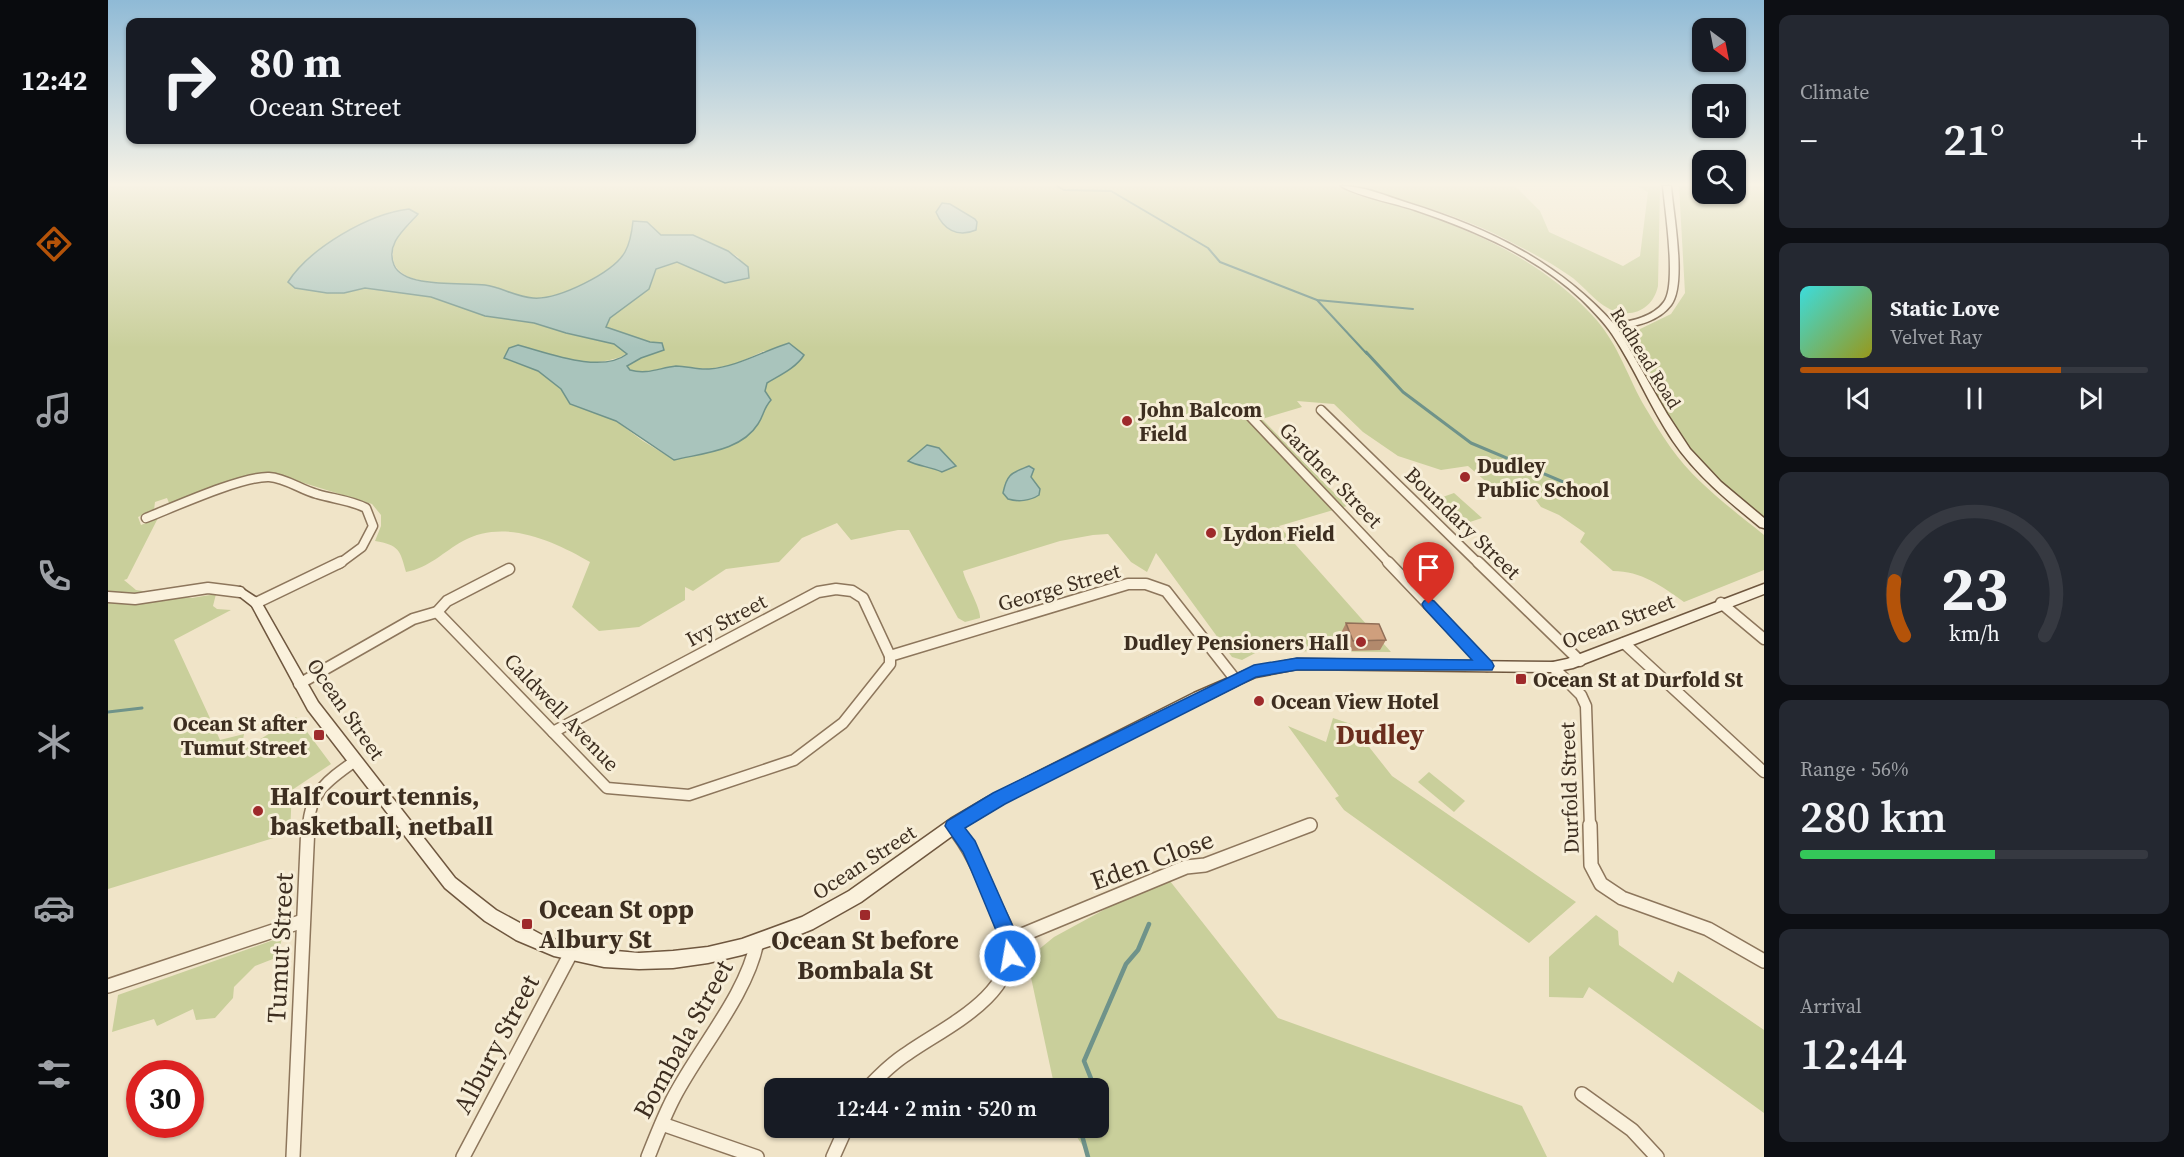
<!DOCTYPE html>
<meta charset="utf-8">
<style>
:root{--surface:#171b24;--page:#242831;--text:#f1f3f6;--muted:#9ea1a6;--line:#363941;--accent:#b45309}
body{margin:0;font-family:"Source Serif 4",serif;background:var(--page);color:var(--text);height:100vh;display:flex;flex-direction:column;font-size:22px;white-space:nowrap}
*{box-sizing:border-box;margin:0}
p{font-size:20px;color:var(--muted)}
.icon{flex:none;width:33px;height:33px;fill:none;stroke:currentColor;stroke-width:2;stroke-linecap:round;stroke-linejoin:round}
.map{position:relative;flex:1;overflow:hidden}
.panel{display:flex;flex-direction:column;gap:15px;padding:15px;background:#0d0f14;width:420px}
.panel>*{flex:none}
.guide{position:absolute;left:18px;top:18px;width:570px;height:126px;border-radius:12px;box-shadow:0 2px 4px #0004;background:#171b24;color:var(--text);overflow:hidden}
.needle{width:39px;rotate:148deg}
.tools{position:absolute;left:1584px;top:18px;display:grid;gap:12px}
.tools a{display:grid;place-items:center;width:54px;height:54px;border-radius:12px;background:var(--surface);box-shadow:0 2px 4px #0004;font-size:30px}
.speed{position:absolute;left:18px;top:1060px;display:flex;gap:12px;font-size:30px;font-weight:700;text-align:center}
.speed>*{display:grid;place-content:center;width:78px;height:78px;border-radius:50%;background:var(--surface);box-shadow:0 2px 4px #0004;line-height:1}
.speed .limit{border:9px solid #d22;background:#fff;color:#111}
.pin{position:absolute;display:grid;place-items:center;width:51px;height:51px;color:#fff;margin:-62px -26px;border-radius:50% 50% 50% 0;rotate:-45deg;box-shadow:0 0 6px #0007}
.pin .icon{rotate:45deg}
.me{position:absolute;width:66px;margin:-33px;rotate:348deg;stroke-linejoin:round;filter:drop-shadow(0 0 4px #0008)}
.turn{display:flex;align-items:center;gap:21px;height:126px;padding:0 24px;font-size:27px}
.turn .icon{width:78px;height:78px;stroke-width:2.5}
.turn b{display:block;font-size:42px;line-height:51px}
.big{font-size:45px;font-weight:600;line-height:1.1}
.panel .card{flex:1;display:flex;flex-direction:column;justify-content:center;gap:9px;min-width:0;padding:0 21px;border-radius:12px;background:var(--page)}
.panel .dial{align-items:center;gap:0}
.dial svg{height:156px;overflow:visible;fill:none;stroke:var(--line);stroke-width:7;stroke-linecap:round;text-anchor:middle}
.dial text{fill:var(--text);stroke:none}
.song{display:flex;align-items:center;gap:18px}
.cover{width:72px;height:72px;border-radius:9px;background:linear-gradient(135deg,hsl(180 70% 55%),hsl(60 70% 35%))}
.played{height:6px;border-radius:3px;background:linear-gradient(90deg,var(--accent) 75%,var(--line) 75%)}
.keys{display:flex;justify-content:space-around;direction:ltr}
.heat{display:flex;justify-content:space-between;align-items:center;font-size:33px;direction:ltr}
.charge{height:9px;border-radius:4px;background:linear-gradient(90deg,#34c759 56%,var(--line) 0)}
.trip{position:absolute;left:656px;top:1078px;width:345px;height:60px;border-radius:12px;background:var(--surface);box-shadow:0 2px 4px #0004;font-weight:600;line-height:60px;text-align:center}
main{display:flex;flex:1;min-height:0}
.dock{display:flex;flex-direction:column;width:108px;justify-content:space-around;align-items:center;background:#090b0e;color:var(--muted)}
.dock .icon{width:42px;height:42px}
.dock .active{color:var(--accent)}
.dock b{font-size:27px;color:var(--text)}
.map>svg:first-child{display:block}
.green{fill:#c9cf9b;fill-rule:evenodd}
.water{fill:#a9c4bc;stroke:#6f938a;stroke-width:1.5}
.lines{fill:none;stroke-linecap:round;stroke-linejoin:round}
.stream-far2{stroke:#6f938a;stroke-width:2}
.stream-far1{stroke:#6f938a;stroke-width:3}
.stream{stroke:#6f938a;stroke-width:4.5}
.street-far2-casing{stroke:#8d765c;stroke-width:11}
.street-far1-casing{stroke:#8d765c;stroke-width:13}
.street-casing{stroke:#8d765c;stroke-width:16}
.secondary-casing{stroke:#6f573f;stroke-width:3}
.street-far2{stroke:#faf1dc;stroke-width:8}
.street-far1{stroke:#faf1dc;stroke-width:10}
.street{stroke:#faf1dc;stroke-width:13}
.secondary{fill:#faf1dc;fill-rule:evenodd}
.wall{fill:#b2896c}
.building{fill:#cf9f7d;stroke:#916f58;stroke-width:1.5}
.route{fill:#1a73e8;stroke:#114b97;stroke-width:1.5}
.poi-dot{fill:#9e2a2b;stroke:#f7eed8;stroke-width:2}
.labels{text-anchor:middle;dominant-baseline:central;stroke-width:6;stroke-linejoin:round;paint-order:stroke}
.far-street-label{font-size:18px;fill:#3d2e20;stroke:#f7eed8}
.poi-label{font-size:21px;font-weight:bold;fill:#3d2e20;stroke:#f7eed8;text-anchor:start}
.street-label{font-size:21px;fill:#3d2e20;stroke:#f7eed8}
.near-poi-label{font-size:26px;font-weight:bold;fill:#3d2e20;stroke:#f7eed8;text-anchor:start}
.near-street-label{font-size:26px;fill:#3d2e20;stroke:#f7eed8}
.district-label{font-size:27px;font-weight:bold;fill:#6b2e1e;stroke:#f7eed8}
</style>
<main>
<nav class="dock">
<b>12:42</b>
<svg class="icon active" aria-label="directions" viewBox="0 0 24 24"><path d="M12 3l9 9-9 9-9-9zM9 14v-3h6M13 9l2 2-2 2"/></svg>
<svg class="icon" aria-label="music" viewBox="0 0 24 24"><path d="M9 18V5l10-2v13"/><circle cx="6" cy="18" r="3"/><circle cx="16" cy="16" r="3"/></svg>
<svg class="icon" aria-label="phone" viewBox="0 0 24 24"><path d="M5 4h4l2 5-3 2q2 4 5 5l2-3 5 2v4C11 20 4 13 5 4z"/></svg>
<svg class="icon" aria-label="climate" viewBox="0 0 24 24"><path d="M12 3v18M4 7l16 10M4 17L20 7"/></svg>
<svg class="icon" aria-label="car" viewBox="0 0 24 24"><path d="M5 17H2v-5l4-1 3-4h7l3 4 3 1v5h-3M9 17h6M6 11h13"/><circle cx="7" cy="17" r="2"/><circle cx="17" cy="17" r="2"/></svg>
<svg class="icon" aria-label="filters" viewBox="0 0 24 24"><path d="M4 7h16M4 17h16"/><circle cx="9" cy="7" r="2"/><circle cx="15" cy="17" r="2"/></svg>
</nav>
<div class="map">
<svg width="1656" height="1157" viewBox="0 0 1656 1157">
<rect width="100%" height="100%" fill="#f0e4c8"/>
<g class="green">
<path d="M 0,186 L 1227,186 C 1320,214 1416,242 1484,315 C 1508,340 1518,372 1534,402 C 1543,417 1553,434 1563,448 C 1587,482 1624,509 1656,535 L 1656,570 L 1576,602 C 1554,586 1533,571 1505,571 L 1472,542 L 1477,533 L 1451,515 L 1433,507 L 1422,492 L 1403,487 L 1389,491 L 1360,466 L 1333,470 L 1290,456 L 1255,432 L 1226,404 L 1189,401 L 1194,407 L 1154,419 L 1239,506 L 1171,526 L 1283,652 L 1151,651 L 1134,660 L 1124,657 L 1048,553 L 1039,572 L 1023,562 L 1000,534 L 985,535 L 952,541 L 855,571 C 858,584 873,608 872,618 L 857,622 L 850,618 L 801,530 L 790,530 L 743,540 L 729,523 L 694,538 L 671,562 L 618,569 L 585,591 L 577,587 L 577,600 L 531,627 L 491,631 L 464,607 L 482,562 C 446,541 396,518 355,541 C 335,552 321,568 298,572 C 292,550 291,545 267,541 L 273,526 L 273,515 L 264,504 L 173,476 L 158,474 L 65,504 L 61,503 L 59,498 L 47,502 L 46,510 L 30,517 L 33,525 L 50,518 L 19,579 L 16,580 L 28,590 L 67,596 L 84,598 L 108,594 L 105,606 L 109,609 L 123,610 L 66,640 L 112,740 L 136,734 L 133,751 L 188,717 L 223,764 L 184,790 L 182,833 L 0,889 ZM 285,211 L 303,223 C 291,233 284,242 285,258 C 288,289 353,283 375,285 C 392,286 407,296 424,298 C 449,301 504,273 517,252 C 522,243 524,231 525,221 L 553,235 L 585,235 L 620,251 L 630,257 L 641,278 L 617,283 L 569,262 L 548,269 L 541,289 L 502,318 L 498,327 L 542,342 L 555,350 L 533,358 L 519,366 L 522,370 L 531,373 L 568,366 L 600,369 L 625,365 L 656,351 L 692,361 L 658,383 L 657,391 L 663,400 L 655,410 L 651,423 L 566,460 L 535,441 L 508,421 L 462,404 L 453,389 L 430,371 L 396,358 C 424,360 498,370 519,353 L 506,344 L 458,333 L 426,323 L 377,316 L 323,297 L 257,288 L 236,293 L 186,273 L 228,238 Z"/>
<path d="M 1248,186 L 1407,186 L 1432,211 L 1441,232 L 1515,266 L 1532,256 L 1540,192 L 1529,186 L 1552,186 L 1550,286 C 1546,305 1530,317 1510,312 C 1489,307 1477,285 1459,274 C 1442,262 1422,252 1403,242 C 1355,216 1300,202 1248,186 Z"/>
<path d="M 1571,186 L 1594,186 L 1594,194 L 1628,194 L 1628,186 L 1656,186 L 1656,519 C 1628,498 1593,468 1573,440 C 1553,412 1527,364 1530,330 L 1563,314 L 1577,293 Z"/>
<polygon points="1346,493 1374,518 1359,523 1332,498"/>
<polygon points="1225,718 1243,724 1284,776 1468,902 1421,943 1236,810 1227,798 1231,796 1180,726 1218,742"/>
<polygon points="1321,772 1357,801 1346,812 1310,782"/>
<polygon points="1058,876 1170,1018 1414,1106 1439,1157 982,1157 963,1128 990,1128 990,1089 947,1089 919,959 946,937"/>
<polygon points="1488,915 1510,931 1511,945 1565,983 1570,971 1656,1030 1656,1113 1481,987 1475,998 1441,997 1441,957"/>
<polygon points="174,937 170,957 147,966 126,987 125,998 107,1018 88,1020 85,1009 49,1026 46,1019 4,1032 10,995"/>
</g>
<g class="water">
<path d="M 834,203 L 842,204 L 867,219 L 869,222 L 868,230 C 849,238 835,229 828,212 Z"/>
<path d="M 301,209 L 310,214 C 298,228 277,243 286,265 C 296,289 356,282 377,285 C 393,287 408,297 425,298 C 450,300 505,273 517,252 C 522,243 524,231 525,221 L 539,222 L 553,235 L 585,235 L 620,251 L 640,267 L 641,278 L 617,283 L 569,262 L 548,269 L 541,289 L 502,318 L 498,327 L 542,342 L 554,343 L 556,350 L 533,358 L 519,366 L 522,370 C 539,375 551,368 568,366 C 579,366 590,370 601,369 C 629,367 655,351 681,343 L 696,355 C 688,368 672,375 659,383 L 657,391 L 663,400 C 655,409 656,415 650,424 C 633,451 595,453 566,460 L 508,421 L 462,404 L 453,389 L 430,371 L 396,358 L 401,348 L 410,345 C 440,353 493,374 519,354 L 506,344 L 458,333 L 426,323 L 377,316 L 323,297 L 257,288 L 236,293 L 219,293 L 187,288 L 180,282 C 202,248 260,214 301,209 Z"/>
<path d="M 819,445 L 831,448 L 848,466 L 834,472 C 823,467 810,466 800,461 Z"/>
<path d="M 921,466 L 926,469 L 923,477 L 932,489 L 931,495 C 922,501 910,502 900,499 L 895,493 C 899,473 904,473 921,466 Z"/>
</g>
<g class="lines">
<g class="stream-far2">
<polyline points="949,186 956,190 1003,191 1100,248 1112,262 1209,300 1305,309"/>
<polyline points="1209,300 1259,354"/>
</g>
<g class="stream-far1">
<polyline points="1258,352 1295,392 1363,443 1479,492"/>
<polyline points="0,712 34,708"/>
</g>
<g class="stream">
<polyline points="985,1089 986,1086 976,1061 1018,964 1030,950 1041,924"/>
<polyline points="972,1128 980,1157"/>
</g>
<defs>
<g id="street-far2">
<polyline points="1213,410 1371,564"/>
<polyline points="1139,413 1282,564"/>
<path d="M 38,518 C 66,507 134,476 161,477 C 178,478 193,490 209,494 C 226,499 242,500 258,508 L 265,526 L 254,547 L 231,564"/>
</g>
<g id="street-far1">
<polyline points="1280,562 1379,666"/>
<polyline points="1370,562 1472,661"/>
<polygon points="728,589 744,591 755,598 782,656 782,664 735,723 686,760 581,795 499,788 445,732 710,592"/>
<polyline points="0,597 27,599 100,588 132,592"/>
<polyline points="148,603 233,562"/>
<polyline points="1613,603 1656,639"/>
<polyline points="329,612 445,732"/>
<polyline points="1516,643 1656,772"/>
<polyline points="782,656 1020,584 1038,584 1058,591 1127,679"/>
<polyline points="1445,667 1473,695 1478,706 1482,827"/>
<polyline points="191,684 305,619 329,612 339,601 401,569"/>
<path d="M 200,827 C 202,792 220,780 247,761"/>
<polyline points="1198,827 1203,825"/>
</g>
<g id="street">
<polyline points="1482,825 1483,865 1493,884 1514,898 1600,929 1656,961"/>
<polyline points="902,940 1078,867 1097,865 1202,825"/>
<polyline points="0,986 195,921"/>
<path d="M 759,1089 C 772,1075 784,1063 800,1053 C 837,1027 908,996 902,941 C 901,929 890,914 886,903 C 874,876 864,850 845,827"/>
<polyline points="1474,1094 1524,1130 1549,1157"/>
<polyline points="554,1124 649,1157"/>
<polyline points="185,1157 200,825"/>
<polyline points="355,1157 463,953"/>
<path d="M 540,1157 C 548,1137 556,1116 566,1097 C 591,1049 639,994 649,942"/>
<polyline points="725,1157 738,1128"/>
</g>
<g id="secondary">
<path d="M 1233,186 C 1256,186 1278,196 1300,203 C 1380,228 1449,261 1506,324 C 1524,321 1545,317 1556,302 C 1569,285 1557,210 1555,186 L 1563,186 C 1565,213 1579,284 1563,305 C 1551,321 1529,326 1510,329 L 1559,414 L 1582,449 L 1613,482 L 1656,518 L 1656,528 L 1652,527 C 1620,501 1588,475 1565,441 C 1542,407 1527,368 1504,334 C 1496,322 1484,310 1474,300 C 1428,256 1366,230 1307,210 C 1286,203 1252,197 1233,186 Z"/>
<polygon points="1656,584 1656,594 1465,668 1445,672 1189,669 1148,677 1132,684 904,798 855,828 753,902 705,929 668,944 634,955 600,963 565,968 531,969 496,967 446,956 408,940 377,921 337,888 200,710 144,606 126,592 128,589 132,587 152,600 210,702 347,878 388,910 434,935 463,945 496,950 531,953 565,951 600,947 634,939 694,917 741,891 844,818 878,798 1086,693 1146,667 1189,659 1445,662 1459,659"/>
</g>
</defs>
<use href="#street-far2" class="street-far2-casing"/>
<use href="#street-far1" class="street-far1-casing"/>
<use href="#street" class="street-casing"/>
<use href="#secondary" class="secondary-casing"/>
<use href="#street-far2" class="street-far2"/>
<use href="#street-far1" class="street-far1"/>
<use href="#street" class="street"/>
<use href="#secondary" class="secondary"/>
</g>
<polygon class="wall" points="1238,623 1278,640 1272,650 1240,651 1233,633"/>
<polygon class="building" points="1238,623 1271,624 1278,640 1245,641"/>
<linearGradient id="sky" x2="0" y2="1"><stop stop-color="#8fbad6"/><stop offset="0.53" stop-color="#f8f3e6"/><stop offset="1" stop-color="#f8f3e6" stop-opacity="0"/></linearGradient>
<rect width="1656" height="348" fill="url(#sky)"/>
<polygon class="route" points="1321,599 1326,601 1384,662 1386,666 1384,670 1189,670 1148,677 897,804 857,828 867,841 911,940 912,956 909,963 902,965 896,963 892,940 863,870 855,852 837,826 839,821 885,793 1146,665 1189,658 1364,660 1316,608 1314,604 1316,601"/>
<g class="poi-dot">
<circle cx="1019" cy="421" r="6"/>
<circle cx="1357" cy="477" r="6"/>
<circle cx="1103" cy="533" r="6"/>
<circle cx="1253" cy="642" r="6"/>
<rect x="1407" y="673" width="12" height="12" rx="3"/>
<circle cx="1151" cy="701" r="6"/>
<rect x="205" y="729" width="12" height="12" rx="3"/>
<circle cx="150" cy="811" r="6"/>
<rect x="751" y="909" width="12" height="12" rx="3"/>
<rect x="413" y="918" width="12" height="12" rx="3"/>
</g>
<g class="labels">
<g class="far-street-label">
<text transform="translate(1538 358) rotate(58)">Redhead Road</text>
</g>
<g class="poi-label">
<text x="1031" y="409">John Balcom<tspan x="1031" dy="24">Field</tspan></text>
<text x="1369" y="465">Dudley<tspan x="1369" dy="24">Public School</tspan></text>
<text x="1115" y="533">Lydon Field</text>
<text x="1241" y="642" text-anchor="end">Dudley Pensioners Hall</text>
<text x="1425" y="679">Ocean St at Durfold St</text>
<text x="1163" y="701">Ocean View Hotel</text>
<text x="199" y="723" text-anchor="end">Ocean St after<tspan x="199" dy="24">Tumut Street</tspan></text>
</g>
<g class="street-label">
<text transform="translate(1223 475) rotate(46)">Gardner Street</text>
<text transform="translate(1355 523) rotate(44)">Boundary Street</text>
<text transform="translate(951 587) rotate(-16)">George Street</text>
<text transform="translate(618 620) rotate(-28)">Ivy Street</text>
<text transform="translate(1510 621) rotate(-21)">Ocean Street</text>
<text transform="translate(238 709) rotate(55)">Ocean Street</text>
<text transform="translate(454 712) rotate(46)">Caldwell Avenue</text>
<text transform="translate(1461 788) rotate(-92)">Durfold Street</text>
<text transform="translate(756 862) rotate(-33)">Ocean Street</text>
</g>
<g class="near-poi-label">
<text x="162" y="796">Half court tennis,<tspan x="162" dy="30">basketball, netball</tspan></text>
<text x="431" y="909">Ocean St opp<tspan x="431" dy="30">Albury St</tspan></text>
<text x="757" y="940" text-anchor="middle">Ocean St before<tspan x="757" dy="30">Bombala St</tspan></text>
</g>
<g class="near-street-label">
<text transform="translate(1044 860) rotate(-20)">Eden Close</text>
<text transform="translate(172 948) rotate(-87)">Tumut Street</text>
<text transform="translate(575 1039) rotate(-61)">Bombala Street</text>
<text transform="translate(388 1044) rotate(-62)">Albury Street</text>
</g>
<g class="district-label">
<text x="1272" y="734">Dudley</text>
</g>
</g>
</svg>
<div class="tools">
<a><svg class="needle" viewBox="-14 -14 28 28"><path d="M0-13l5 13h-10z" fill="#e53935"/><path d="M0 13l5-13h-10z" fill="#9ea1a6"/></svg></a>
<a><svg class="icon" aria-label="sound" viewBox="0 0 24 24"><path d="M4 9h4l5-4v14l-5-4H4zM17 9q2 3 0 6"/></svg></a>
<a><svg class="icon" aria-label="search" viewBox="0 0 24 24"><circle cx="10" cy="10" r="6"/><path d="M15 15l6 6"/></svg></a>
</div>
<div class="speed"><div class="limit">30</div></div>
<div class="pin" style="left:1321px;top:604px;background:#d93025"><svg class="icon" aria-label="arrive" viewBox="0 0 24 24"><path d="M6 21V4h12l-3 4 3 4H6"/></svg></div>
<svg class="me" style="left:902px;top:956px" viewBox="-20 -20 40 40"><circle r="17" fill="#1a73e8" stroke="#fff" stroke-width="3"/><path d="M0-11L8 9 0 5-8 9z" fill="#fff"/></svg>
<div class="trip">12:44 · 2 min · 520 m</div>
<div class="guide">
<div class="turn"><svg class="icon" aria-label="right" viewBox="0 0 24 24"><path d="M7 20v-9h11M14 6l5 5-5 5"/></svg><div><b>80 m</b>Ocean Street</div></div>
</div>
</div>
<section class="panel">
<div class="card"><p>Climate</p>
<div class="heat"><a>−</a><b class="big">21°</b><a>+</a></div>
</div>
<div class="card">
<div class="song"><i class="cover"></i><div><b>Static Love</b><p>Velvet Ray</p></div></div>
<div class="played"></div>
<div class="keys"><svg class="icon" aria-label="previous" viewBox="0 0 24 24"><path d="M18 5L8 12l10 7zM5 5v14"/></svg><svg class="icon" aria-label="pause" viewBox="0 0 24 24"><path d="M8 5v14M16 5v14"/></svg><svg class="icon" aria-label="next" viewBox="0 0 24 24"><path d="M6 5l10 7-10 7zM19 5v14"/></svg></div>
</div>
<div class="card dial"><svg viewBox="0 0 100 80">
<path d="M14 69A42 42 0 1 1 86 69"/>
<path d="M14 69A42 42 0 0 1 9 41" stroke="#b45309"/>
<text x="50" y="56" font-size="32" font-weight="700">23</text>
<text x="50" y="72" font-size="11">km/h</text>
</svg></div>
<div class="card"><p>Range · 56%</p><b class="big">280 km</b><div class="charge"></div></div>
<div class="card"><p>Arrival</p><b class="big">12:44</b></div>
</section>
</main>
